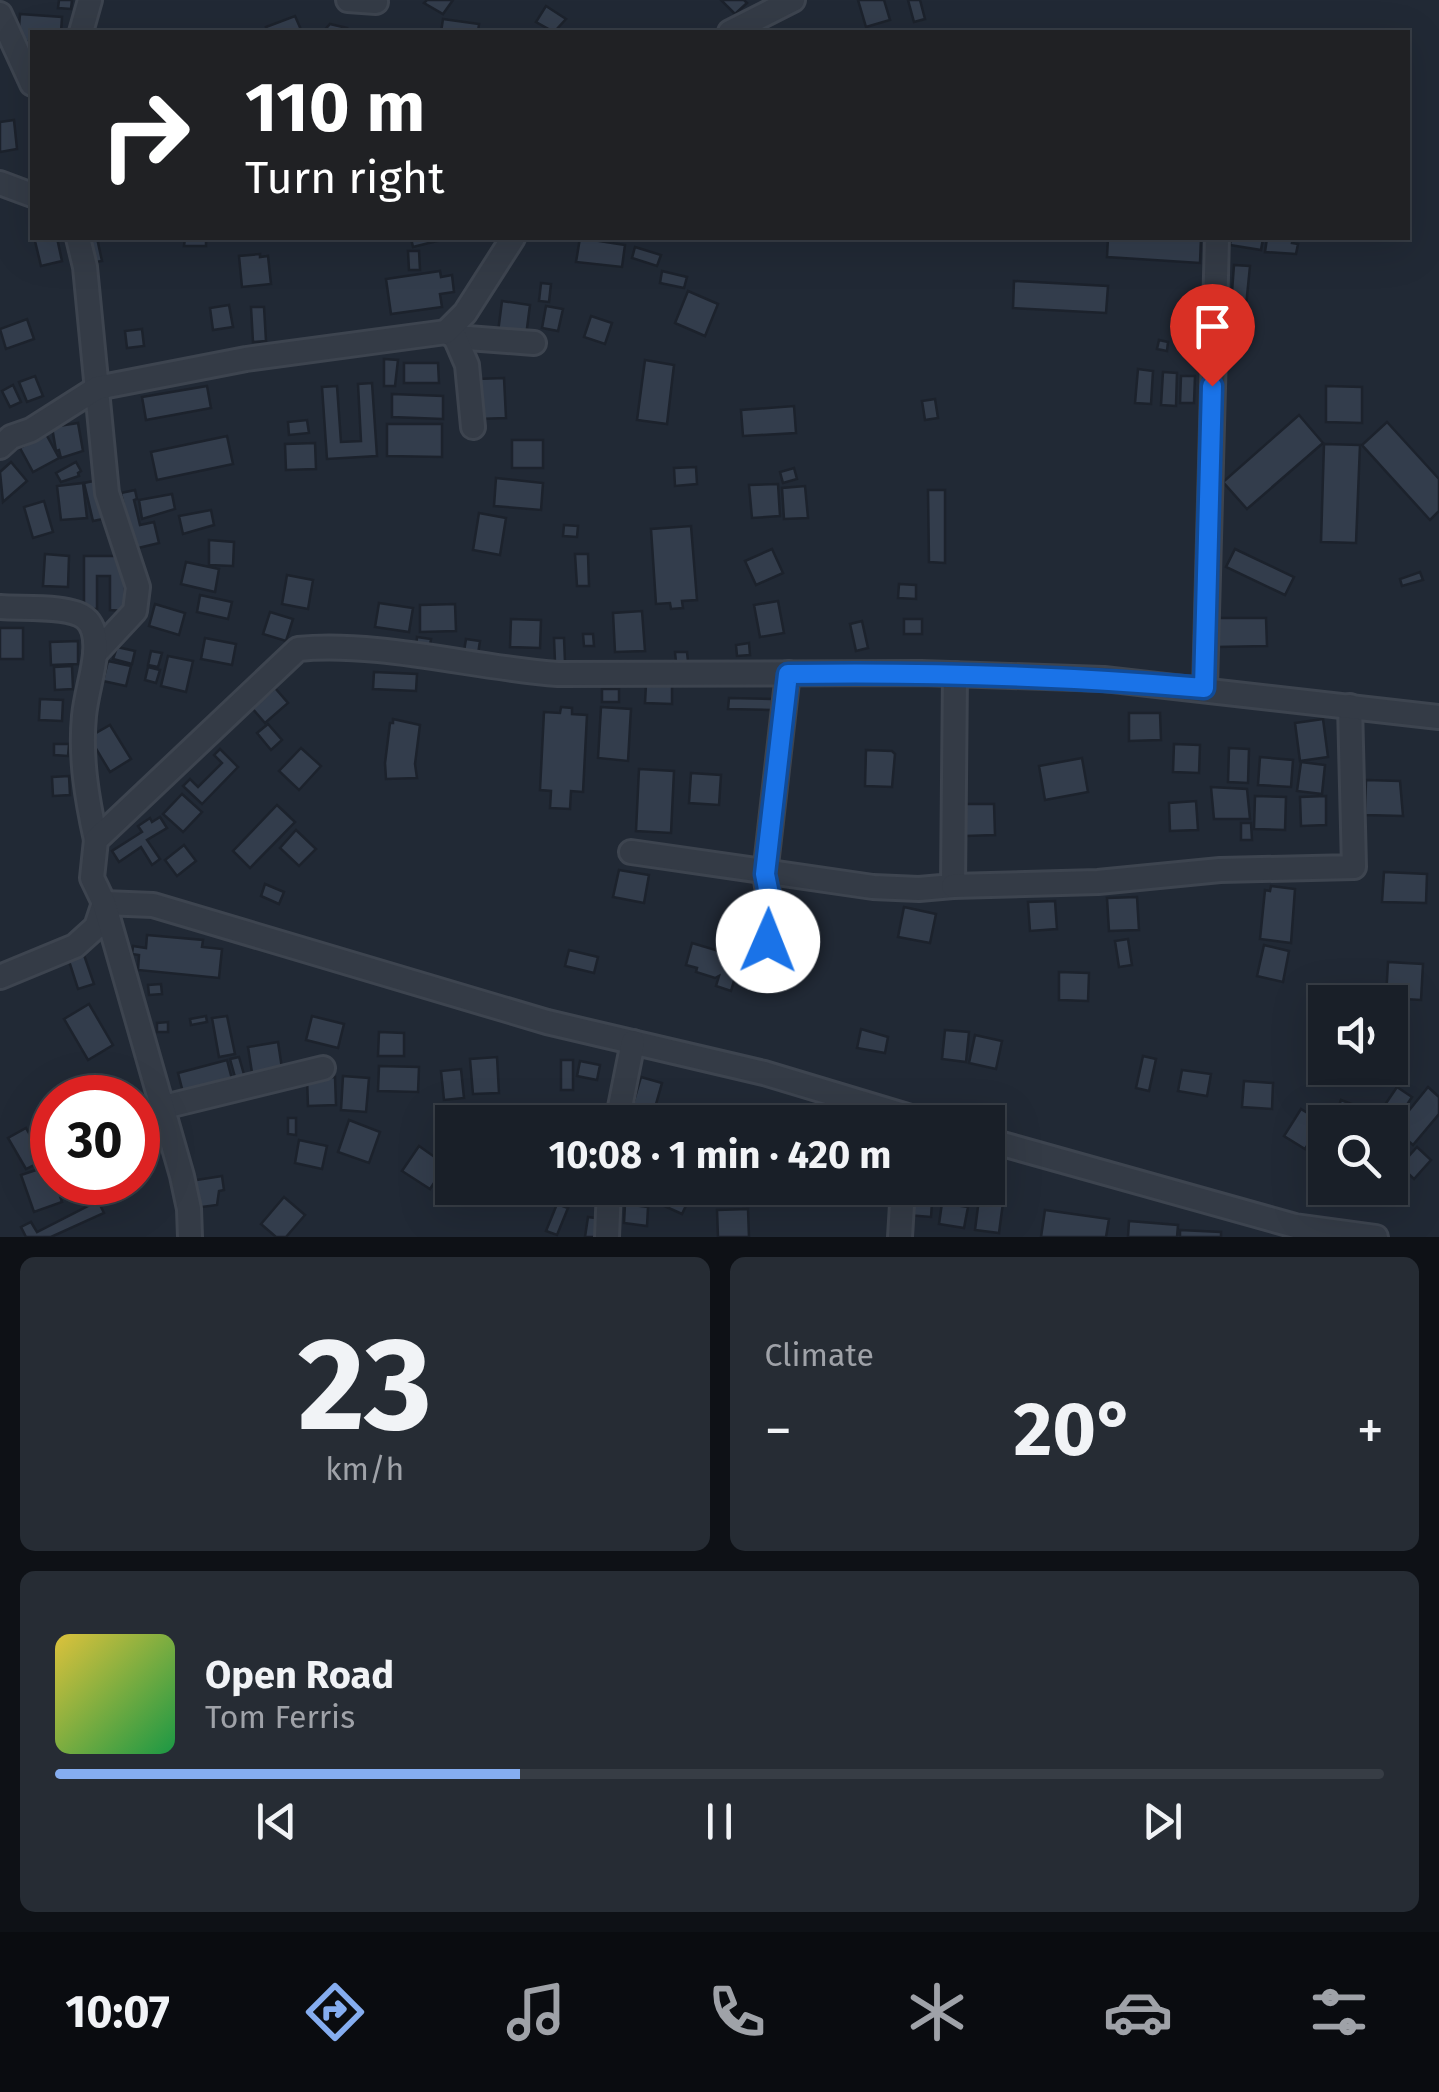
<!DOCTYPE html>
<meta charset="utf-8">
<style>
:root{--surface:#191f28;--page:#262c34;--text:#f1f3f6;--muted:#9fa2a8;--line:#373d45;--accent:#85adf0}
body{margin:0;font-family:"Fira Sans",sans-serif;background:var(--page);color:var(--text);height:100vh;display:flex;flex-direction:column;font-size:38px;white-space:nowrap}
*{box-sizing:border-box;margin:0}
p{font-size:32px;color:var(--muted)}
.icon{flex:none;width:55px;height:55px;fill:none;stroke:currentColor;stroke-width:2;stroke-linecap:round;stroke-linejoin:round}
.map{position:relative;height:1237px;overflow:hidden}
.sheet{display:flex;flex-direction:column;gap:20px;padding:20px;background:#0e1116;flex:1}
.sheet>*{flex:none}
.banner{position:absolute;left:30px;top:30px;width:1380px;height:210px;border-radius:0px;box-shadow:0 10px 40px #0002,0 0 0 2px var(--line);background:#202124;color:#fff;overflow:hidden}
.buttons{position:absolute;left:1308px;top:985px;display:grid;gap:20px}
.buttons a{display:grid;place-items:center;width:100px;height:100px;border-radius:0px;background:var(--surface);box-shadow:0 10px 40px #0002,0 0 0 2px var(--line);font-size:50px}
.speed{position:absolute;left:30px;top:1075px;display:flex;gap:20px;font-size:50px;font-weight:700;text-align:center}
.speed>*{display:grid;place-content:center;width:130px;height:130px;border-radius:50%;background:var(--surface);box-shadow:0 10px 40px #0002,0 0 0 2px var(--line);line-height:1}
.speed .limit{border:15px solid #d22;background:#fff;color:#111}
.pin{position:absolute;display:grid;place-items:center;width:85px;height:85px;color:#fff;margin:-102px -42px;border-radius:50% 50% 50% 0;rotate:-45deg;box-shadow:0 0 10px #0007}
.pin .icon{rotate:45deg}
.me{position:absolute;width:110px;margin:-55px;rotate:1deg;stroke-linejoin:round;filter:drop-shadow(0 0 8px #0008)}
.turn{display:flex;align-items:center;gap:35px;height:210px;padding:0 50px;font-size:45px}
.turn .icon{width:130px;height:130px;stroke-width:2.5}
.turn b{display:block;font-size:70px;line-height:85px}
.big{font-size:75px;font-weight:700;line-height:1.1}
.sheet .tile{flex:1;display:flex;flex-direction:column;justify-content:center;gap:15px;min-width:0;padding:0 35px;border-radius:15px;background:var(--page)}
.sheet .dial{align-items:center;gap:0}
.dial b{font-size:130px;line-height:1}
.song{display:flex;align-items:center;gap:30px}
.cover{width:120px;height:120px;border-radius:15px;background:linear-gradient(135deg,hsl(50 70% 55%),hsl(140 70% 35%))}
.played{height:10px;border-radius:5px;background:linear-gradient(90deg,var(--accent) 35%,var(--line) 35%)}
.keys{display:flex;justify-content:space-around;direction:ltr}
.heat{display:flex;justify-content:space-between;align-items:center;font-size:55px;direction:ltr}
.sheet .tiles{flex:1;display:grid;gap:20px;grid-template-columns:1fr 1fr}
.tile:last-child{grid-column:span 2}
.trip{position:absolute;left:435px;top:1105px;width:570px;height:100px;border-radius:0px;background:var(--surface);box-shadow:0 10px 40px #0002,0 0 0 2px var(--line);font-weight:700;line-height:100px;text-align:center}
.tabs{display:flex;height:160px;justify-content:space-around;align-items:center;background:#0a0c10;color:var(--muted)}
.tabs .icon{width:70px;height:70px}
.tabs .on{color:var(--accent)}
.tabs b{font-size:45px;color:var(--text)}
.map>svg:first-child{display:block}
.building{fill:#333d4c;stroke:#1c222c;stroke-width:2.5}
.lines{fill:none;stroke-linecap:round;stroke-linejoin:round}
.minor-casing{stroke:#3d444f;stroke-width:28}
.minor{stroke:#343b46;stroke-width:22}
.route-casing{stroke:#114b97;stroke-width:25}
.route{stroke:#1a73e8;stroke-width:18}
</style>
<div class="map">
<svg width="1439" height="1237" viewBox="0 0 1439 1237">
<rect width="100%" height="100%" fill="#212935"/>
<g class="building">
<polygon points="59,0 72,0 71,9 58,8"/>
<polygon points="427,0 453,0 443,14 424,3"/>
<polygon points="721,0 744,0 747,3 735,14"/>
<polygon points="858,0 884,0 890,20 866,27"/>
<polygon points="908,0 920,0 925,19 914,22"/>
<polygon points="546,6 566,19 554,32 536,22"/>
<polygon points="20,14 62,17 61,32 32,32 32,42 18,41"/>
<polygon points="295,16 302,32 268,32 266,27"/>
<polygon points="443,19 479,24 478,32 441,32"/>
<polygon points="330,24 347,28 346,32 323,32"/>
<polygon points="14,120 17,149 0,152 0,122"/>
<polygon points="57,238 62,261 41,266 35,241"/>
<polygon points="84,238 97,238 102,261 89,263"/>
<polygon points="185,238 206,238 206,246 184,246"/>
<polygon points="411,238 441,238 441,240 413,247"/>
<polygon points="580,238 625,245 622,267 576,262"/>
<polygon points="1108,238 1201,238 1200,263 1107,257"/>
<polygon points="1231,238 1263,238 1261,250 1230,245"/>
<polygon points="1267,238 1293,238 1292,243 1298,244 1296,254 1265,252"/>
<polygon points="635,247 661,255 657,266 632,258"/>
<polygon points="408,251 419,251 420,270 409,270"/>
<polygon points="260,254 260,257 268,256 271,284 242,287 239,256"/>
<polygon points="1234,265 1250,266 1246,306 1231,305"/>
<polygon points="440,271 441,277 452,275 454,292 440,294 442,307 391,314 386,279"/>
<polygon points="662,271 687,277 684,288 660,283"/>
<polygon points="1014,281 1108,286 1106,313 1013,308"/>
<polygon points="541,283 551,284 549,302 539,301"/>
<polygon points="688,291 718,304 705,336 675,323"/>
<polygon points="502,301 530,305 526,336 498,332"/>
<polygon points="229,305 233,327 213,330 210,308"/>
<polygon points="546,306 563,309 558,331 542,328"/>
<polygon points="251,307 264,307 266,341 253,342"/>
<polygon points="591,316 612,323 605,344 584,337"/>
<polygon points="27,319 34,339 6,349 0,329"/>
<polygon points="142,329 144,346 127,348 125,331"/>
<polygon points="1159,340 1168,342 1167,351 1157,349"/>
<polygon points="384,359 398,360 395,386 384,386"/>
<polygon points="645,360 674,365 667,424 637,420"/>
<polygon points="404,363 438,363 439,383 404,383"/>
<polygon points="1138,369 1153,371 1151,404 1135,403"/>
<polygon points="1163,372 1177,373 1176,406 1161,405"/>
<polygon points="35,376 43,396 27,402 19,382"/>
<polygon points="1181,376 1195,376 1194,403 1180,403"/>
<polygon points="504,378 506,418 478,419 476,379"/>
<polygon points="372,383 377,456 327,459 322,387 337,386 341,442 361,441 358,384"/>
<polygon points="13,385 21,402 10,407 2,391"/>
<polygon points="207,386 211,408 146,420 142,397"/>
<polygon points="1326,386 1362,387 1362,423 1326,422"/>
<polygon points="392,394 443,396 443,419 392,417"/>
<polygon points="935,399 938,418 925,420 922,401"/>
<polygon points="794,406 796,433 743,436 741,410"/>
<polygon points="1299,415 1323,443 1247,509 1223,482"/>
<polygon points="307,420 309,433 289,435 288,422"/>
<polygon points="1387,422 1439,479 1439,511 1430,520 1362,445"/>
<polygon points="78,423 83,451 61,458 59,450 56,451 52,427"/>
<polygon points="387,424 442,424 442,457 387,456"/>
<polygon points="46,434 59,458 33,472 20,448"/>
<polygon points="227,436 233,464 157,480 151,452"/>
<rect x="512" y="440" width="31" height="28"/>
<polygon points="315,443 316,469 286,470 285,444"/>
<polygon points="1324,444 1360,445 1356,543 1321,542"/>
<polygon points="11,462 27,481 3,502 0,472"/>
<polygon points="76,462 81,471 78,473 79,476 61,482 56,473"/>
<polygon points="696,467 697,484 675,486 674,468"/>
<polygon points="794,468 797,479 783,483 780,472"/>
<polygon points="496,478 543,483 541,510 494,506"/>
<polygon points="98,480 108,518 93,521 84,483"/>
<polygon points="83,483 87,518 61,520 57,486"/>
<polygon points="778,484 780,516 752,518 749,485"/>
<polygon points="805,486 808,518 784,519 782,488"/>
<polygon points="135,490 137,499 134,500 140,525 154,522 159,543 134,549 121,493"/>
<polygon points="928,490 945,490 945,563 929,562"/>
<polygon points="172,494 175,509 142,519 139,500"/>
<polygon points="44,501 53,532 33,538 24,507"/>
<polygon points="211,510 214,525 183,534 179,516"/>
<polygon points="479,513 506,518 500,555 473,550"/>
<polygon points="564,525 578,526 577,537 563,536"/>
<polygon points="691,526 697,600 682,601 683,608 671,609 670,603 656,604 651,529"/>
<polygon points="209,540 234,542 233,566 209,565"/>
<polygon points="772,549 783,573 756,585 745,561"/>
<polygon points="1235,549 1294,577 1285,595 1226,567"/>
<polygon points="45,554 69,556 68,587 43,586"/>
<polygon points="575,554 588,554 589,586 577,586"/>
<polygon points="84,556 125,556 125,611 110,610 110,576 97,576 97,609 84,609"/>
<polygon points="186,562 219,569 215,592 181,584"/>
<polygon points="1420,572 1423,580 1402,586 1400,579"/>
<polygon points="287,575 313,580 308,609 282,604"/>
<polygon points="899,584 916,585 916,599 898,598"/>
<polygon points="200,595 232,602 228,619 197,612"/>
<polygon points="778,601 784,633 760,637 754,605"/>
<polygon points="379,603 413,608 409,632 375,627"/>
<polygon points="155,604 185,613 179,635 149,626"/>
<polygon points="455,604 456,631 420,632 420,605"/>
<polygon points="642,611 645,651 615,652 613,613"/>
<polygon points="270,612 293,619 286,641 263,634"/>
<polygon points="1215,618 1266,618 1267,646 1216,647"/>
<polygon points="511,619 541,620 540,648 510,647"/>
<rect x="904" y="619" width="18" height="15"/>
<polygon points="862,621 868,648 856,651 850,624"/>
<rect x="0" y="628" width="23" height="31"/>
<polygon points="583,634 593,634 594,646 584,646"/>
<polygon points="417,637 431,639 429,652 416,650"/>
<polygon points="205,638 236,644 232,665 201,659"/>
<polygon points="554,638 564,638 565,662 555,662"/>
<polygon points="466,639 480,641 478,654 464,651"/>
<polygon points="78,641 78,664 51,665 50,642"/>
<polygon points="749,643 750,655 737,656 736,645"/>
<polygon points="117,647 135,651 132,664 113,659"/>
<polygon points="151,651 162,653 158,667 148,665"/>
<polygon points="675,652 687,652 688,661 676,662"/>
<polygon points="168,656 193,661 186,692 161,686"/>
<polygon points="108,661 131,666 126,686 103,681"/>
<polygon points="72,666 73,689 55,690 54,667"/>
<polygon points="148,667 160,670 156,683 145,680"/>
<polygon points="374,672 417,674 416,691 373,689"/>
<polygon points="646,684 672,685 672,704 645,703"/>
<polygon points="275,688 288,703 265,723 252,708"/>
<rect x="602" y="689" width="17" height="13"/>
<polygon points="729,698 772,699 772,710 728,709"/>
<polygon points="40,699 63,700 62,721 39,720"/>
<polygon points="561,707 572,708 572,714 587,715 583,792 571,791 570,809 550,808 551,791 540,790 544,712 560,713"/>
<polygon points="601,707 631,709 628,761 598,758"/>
<polygon points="1129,713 1160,713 1161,740 1129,741"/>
<polygon points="393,719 420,725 415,764 417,778 386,779 385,763 390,723 393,723"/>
<polygon points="1323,719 1328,757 1300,761 1295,723"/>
<polygon points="268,724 282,740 271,750 257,733"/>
<polygon points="110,725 131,759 110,772 89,737"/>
<polygon points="54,744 69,744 68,756 54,755"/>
<polygon points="1174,744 1200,745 1199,773 1173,772"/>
<polygon points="301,748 321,766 299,790 279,771"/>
<polygon points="1229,748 1249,749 1248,783 1228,782"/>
<polygon points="220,749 238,767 202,804 183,786 190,779 198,787 222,763 214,755"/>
<polygon points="866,750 892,751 895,754 892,787 865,786"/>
<polygon points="1260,757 1293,760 1291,787 1258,785"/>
<polygon points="1082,758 1088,792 1045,800 1039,766"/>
<polygon points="1301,762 1325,765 1322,794 1297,791"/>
<polygon points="639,769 674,771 671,833 636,831"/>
<polygon points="691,773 721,775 719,805 689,803"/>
<polygon points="69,776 70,795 53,796 52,777"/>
<polygon points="1366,780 1400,781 1403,816 1365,815"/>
<polygon points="1211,787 1247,789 1250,819 1214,819"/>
<polygon points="182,794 202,812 183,832 163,814"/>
<polygon points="1255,796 1286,797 1285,830 1254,829"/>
<polygon points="1326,796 1326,825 1301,826 1300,797"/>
<polygon points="1196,801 1198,830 1170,831 1169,803"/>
<polygon points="964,804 994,804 995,835 965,836"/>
<polygon points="277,805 295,822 250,868 233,851"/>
<polygon points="160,817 167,828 147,840 160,859 152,865 141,847 119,862 112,851 142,832 138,826 150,818 152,822"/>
<polygon points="1241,823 1251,823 1252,840 1241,840"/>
<polygon points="296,830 316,849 299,866 280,848"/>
<polygon points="184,845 196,861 177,876 165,860"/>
<polygon points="619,870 649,875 644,903 613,897"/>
<polygon points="1384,872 1427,874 1426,903 1382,902"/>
<polygon points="265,884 284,892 279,904 261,896"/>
<polygon points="1271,886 1295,889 1291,943 1260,939 1265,890 1270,891"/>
<polygon points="1137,897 1139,930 1109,931 1107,898"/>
<polygon points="1055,901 1057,929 1030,931 1028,902"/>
<polygon points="904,907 936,914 930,943 898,937"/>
<polygon points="147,935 203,940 202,947 222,949 219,978 138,970 139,955 132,954 133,946 146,948"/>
<polygon points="1128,939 1132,965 1119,967 1115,941"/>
<polygon points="692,943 722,952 723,947 742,953 731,991 716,986 719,976 715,978 696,972 697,968 686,965"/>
<polygon points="1264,945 1289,951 1283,982 1257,976"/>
<polygon points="569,950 598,957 594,973 565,966"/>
<polygon points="84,955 94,984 78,989 69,961"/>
<polygon points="1388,962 1423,964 1421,1000 1386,998"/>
<polygon points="1059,972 1089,973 1088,1001 1059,1000"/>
<polygon points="161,984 162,994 149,995 148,985"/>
<polygon points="89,1004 113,1045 88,1060 64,1019"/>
<polygon points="206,1016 207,1022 191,1025 190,1019"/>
<polygon points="227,1016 235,1054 219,1057 212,1018"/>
<polygon points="312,1016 344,1024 338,1048 306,1040"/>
<polygon points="168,1022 168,1032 157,1032 157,1023"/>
<polygon points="861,1029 888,1037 885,1053 857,1048"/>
<polygon points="945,1030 969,1032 966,1062 942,1059"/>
<polygon points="379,1032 404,1033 404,1056 378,1056"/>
<polygon points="975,1035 1002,1041 996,1069 969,1063"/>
<polygon points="278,1042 283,1075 253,1079 248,1047"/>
<polygon points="1143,1056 1156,1059 1149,1091 1136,1088"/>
<polygon points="239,1057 247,1085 238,1088 230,1059"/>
<polygon points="497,1057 499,1093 473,1094 470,1059"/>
<polygon points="227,1060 234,1087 185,1100 178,1073"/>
<rect x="561" y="1060" width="12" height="30"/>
<polygon points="580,1061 600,1065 597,1080 577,1076"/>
<polygon points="379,1066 419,1067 418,1092 378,1091"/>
<polygon points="461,1069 464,1098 444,1100 441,1071"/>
<polygon points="1182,1070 1211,1074 1207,1096 1178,1091"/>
<polygon points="343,1076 369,1078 366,1112 341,1110"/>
<polygon points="335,1077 336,1105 308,1106 307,1078"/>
<polygon points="641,1077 662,1083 652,1118 631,1111"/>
<polygon points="1244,1081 1273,1083 1272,1109 1242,1107"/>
<polygon points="124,1086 129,1098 96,1098"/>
<polygon points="1397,1087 1412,1097 1390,1131 1390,1122 1374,1121"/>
<polygon points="1428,1087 1439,1097 1439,1114 1413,1145 1394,1129"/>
<polygon points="1341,1100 1372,1112 1369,1122 1334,1121"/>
<polygon points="478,1109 482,1122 469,1122 467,1112"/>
<polygon points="1301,1109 1322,1122 1305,1149 1284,1136"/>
<polygon points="145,1111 149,1121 140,1125 153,1155 138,1162 138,1114"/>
<polygon points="580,1114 602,1115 602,1122 580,1122"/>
<polygon points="52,1115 52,1143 43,1119"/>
<polygon points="288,1118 296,1118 296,1135 288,1134"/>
<polygon points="349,1120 380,1132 369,1163 338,1152"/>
<polygon points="26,1128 44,1160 26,1169 8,1138"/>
<polygon points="299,1140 327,1146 322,1169 295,1163"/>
<polygon points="419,1146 446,1165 430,1189 402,1171"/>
<polygon points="1417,1147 1431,1160 1414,1179 1400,1166"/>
<polygon points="51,1165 52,1182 60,1182 63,1192 59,1193 62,1202 34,1212 21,1175"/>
<polygon points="222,1176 224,1190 219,1191 217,1205 194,1208 190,1181"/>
<polygon points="572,1188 601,1188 602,1203 573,1205"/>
<polygon points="620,1188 648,1188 646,1200 619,1196"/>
<polygon points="657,1188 674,1188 691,1195 682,1214 651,1200"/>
<polygon points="910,1188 933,1188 931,1217 907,1215"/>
<polygon points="980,1191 1004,1195 999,1233 975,1230"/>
<polygon points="284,1197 305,1215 286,1237 276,1237 261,1224"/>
<polygon points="98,1201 104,1213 51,1237 26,1237 21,1227 31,1222 37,1232"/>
<polygon points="942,1203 968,1207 964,1228 939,1224"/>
<polygon points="557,1204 568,1208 557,1235 546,1231"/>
<polygon points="625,1204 648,1207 647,1226 624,1223"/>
<polygon points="748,1209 749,1237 718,1237 717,1210"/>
<polygon points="1045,1210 1109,1219 1106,1237 1041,1237"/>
<polygon points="588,1217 603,1219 600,1237 585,1237"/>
<polygon points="1129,1221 1178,1225 1177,1237 1128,1237"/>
<polygon points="1180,1230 1221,1232 1221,1237 1180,1237"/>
</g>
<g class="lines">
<defs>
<g id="minor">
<polyline points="348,0 376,2"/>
<polyline points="0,14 32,84"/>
<polyline points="81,32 90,0"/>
<polyline points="730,32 793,0"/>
<polyline points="0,183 32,195"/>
<polyline points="78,238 85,267 107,493 138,587 135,611 95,654"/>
<polyline points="446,332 455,337 534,343"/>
<polyline points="455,337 467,365 473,427"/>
<polyline points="0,447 11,437 31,430 97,388 246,359 446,332 465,313 513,238"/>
<path d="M 0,607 C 21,609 69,605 85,618 C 95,626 96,641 95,654 C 93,675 86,695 84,716 C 80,758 87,799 96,840"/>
<polyline points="1205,688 1217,238"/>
<polyline points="631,852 873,887 919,889 953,886 955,674"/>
<polyline points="953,886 1098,882 1220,870 1354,867 1350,706"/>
<polyline points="768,941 769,899 765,874 788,673"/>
<polyline points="0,977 75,946 96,927 104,903 153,905 547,1022 764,1073 927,1122"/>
<polyline points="164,1107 323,1068"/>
<polyline points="617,1122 633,1042"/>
<polyline points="988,1140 1295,1226 1376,1237"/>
<path d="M 190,1237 L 189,1209 L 182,1176 L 104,903 L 92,878 L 96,840 L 298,649 C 378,641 476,668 558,674 L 921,673 L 1104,679 L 1439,717"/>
<polyline points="607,1237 609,1188"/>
<polyline points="900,1237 903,1188"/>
</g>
</defs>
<use href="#minor" class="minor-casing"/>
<use href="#minor" class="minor"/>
</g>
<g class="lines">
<defs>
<path id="route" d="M 768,941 L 770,899 L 765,874 L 788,674 C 927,672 1066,676 1204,688 L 1212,386"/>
</defs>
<use href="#route" class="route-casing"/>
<use href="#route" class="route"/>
</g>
</svg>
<div class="buttons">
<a><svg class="icon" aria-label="sound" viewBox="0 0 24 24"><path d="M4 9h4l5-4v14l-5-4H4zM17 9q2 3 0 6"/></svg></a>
<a><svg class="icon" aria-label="search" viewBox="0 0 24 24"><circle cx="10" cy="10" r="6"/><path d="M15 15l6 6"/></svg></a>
</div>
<div class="speed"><div class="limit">30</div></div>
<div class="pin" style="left:1212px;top:386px;background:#d93025"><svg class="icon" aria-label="arrive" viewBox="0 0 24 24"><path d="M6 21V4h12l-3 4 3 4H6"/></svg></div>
<svg class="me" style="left:768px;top:941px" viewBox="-20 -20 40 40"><circle r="19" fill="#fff"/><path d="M0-13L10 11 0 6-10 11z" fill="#1a73e8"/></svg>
<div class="trip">10:08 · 1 min · 420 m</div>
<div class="banner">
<div class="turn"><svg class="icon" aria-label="right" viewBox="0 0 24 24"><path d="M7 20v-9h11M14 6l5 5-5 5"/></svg><div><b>110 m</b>Turn right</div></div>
</div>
</div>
<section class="sheet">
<div class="tiles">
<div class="tile dial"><b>23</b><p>km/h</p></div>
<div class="tile"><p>Climate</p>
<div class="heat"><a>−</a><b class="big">20°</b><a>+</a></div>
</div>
<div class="tile">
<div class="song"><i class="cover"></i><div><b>Open Road</b><p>Tom Ferris</p></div></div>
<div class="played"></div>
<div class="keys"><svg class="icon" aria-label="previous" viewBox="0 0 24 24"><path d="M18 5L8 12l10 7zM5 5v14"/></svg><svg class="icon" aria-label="pause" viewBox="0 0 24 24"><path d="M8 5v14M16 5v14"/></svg><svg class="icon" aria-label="next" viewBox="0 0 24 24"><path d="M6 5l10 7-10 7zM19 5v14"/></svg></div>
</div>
</div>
</section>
<nav class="tabs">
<b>10:07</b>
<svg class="icon on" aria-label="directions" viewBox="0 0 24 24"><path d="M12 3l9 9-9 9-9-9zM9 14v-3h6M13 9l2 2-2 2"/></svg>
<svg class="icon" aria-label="music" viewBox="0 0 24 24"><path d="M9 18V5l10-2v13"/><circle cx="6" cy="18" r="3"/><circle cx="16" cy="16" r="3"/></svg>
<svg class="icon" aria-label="phone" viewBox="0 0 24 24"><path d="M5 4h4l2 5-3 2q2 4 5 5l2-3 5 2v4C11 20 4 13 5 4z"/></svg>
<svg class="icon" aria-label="climate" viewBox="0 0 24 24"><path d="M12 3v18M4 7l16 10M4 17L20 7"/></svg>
<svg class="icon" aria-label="car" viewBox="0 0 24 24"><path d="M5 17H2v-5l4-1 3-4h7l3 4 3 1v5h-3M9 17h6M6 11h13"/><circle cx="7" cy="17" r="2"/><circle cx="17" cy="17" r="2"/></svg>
<svg class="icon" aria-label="filters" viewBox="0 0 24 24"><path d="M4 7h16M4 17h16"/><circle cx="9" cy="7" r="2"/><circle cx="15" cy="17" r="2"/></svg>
</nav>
